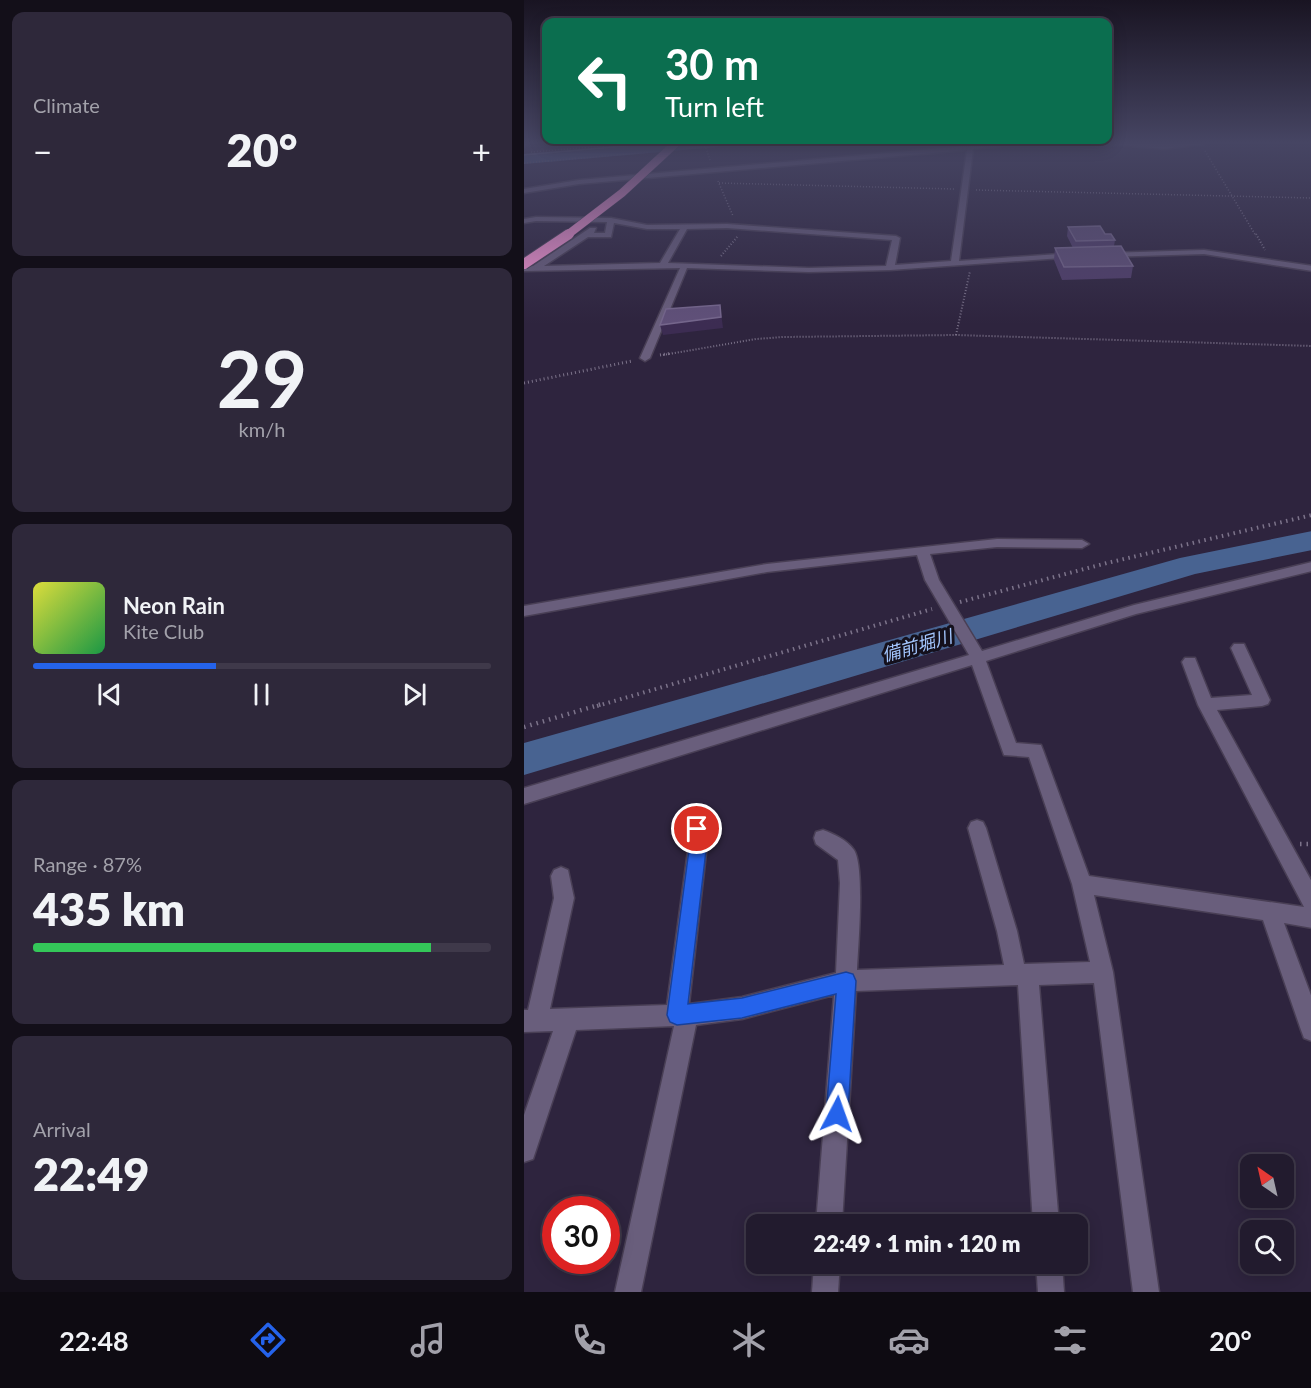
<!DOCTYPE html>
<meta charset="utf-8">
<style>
:root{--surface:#221b2e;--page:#2e283a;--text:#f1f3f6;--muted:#a2a1aa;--line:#3f394a;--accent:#2563eb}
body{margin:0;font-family:Lato,"Noto Sans JP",sans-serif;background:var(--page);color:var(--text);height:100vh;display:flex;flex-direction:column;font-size:22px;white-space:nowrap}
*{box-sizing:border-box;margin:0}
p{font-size:20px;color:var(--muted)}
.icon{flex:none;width:33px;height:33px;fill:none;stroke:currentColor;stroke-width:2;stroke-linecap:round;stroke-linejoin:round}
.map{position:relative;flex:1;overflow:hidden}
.sheet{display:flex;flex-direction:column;gap:12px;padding:12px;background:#130f19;width:524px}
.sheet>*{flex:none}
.hud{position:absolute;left:18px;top:18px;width:570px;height:126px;border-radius:12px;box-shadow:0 3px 15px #0003,0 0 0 2px var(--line);background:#0b6e4f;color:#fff;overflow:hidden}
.needle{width:39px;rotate:326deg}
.fabs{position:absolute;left:716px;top:1154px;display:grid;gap:12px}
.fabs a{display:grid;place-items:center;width:54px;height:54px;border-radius:12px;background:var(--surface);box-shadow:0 3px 15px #0003,0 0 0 2px var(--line);font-size:30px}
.speed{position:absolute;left:18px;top:1196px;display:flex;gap:12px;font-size:30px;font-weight:700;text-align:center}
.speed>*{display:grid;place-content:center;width:78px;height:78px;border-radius:50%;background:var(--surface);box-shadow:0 3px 15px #0003,0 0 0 2px var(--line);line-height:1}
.speed .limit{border:9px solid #d22;background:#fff;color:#111}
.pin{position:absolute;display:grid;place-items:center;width:51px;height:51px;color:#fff;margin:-26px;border:3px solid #fff;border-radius:50%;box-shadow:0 2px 6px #0007}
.me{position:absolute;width:66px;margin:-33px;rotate:4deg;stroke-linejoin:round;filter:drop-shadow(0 0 4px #0008)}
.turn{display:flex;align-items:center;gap:21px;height:126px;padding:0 24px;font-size:27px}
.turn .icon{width:78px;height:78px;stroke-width:2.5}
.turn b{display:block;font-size:42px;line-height:51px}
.big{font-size:45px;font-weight:800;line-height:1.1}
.sheet .widget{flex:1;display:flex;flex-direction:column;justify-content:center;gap:9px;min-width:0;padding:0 21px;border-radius:12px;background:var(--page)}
.sheet .dial{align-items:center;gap:0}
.dial b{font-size:78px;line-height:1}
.song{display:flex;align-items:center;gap:18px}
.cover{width:72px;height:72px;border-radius:9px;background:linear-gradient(135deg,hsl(60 70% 55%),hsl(140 70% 35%))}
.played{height:6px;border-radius:3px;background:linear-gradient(90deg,var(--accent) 40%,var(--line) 40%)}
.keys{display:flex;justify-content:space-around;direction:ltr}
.heat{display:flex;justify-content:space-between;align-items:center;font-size:33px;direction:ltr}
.charge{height:9px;border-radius:4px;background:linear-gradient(90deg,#34c759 87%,var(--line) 0)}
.trip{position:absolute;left:222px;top:1214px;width:342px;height:60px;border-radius:12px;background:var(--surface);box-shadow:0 3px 15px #0003,0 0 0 2px var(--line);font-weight:800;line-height:60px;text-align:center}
.menu{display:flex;height:96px;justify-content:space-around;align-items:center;background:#0e0b12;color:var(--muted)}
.menu .icon{width:42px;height:42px}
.menu .active{color:var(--accent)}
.menu b{font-size:27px;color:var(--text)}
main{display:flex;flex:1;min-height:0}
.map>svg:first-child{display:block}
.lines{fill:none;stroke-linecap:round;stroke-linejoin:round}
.stream{stroke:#7788ae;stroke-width:2}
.river{fill:#486391;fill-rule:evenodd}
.minor-casing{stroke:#493f55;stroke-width:3}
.path-far4{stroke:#7c738a;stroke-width:1.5;stroke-dasharray:1 2;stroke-linecap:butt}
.path-far3{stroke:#7c738a;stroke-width:2;stroke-dasharray:1 2;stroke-linecap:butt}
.path-far2{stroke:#7c738a;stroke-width:3;stroke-dasharray:1 3;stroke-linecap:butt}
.path-far1{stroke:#7c738a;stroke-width:4;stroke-dasharray:1.5 4.5;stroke-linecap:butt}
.path{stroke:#7c738a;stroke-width:4.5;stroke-dasharray:1.5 5;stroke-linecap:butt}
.minor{fill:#695e7c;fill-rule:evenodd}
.highway-bridge-far1-casing{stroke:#493f55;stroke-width:9;stroke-linecap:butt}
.highway-bridge-casing{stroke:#493f55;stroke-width:12;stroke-linecap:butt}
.highway-bridge-far1{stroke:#fa95d4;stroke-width:8}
.highway-bridge{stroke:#fa95d4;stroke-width:10}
.wall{fill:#503e6a}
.shaded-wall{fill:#3c2c52}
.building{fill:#605079;stroke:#75668c;stroke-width:1.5}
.route{fill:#2563eb;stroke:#184099;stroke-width:1.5}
.labels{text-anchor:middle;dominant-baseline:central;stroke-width:6;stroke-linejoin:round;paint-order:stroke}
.water-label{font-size:18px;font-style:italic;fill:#a2c5fd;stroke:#14101c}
</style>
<main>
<section class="sheet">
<div class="widget"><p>Climate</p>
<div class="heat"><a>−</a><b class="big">20°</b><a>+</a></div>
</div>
<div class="widget dial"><b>29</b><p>km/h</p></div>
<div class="widget">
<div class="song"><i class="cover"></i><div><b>Neon Rain</b><p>Kite Club</p></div></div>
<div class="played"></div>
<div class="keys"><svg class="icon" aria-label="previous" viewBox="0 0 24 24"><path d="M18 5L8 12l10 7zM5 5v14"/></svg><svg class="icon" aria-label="pause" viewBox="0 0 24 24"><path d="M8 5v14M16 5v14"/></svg><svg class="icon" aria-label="next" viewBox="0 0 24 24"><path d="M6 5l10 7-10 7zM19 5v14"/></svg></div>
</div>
<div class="widget"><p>Range · 87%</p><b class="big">435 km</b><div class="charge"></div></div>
<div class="widget"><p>Arrival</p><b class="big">22:49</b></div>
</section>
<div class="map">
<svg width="788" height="1292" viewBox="0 0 788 1292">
<rect width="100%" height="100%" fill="#2e243e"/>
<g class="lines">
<polyline class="stream" points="0,155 136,143"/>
<g class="river">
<polygon points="143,143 200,143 194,147 0,164 0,156"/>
<polygon points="788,531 788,550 671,574 0,775 0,743 656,558"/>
</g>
<defs>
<g id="minor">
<polygon points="0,143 5,143 0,147"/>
<path d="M 476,143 L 504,143 L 449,149 L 435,261 L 549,253 L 552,253 L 552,257 L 366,270 L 285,272 L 163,268 L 126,358 L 121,361 L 116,358 L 156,268 L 0,271 L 0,267 L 9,266 L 66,228 L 72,228 L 70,233 L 81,233 L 83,222 L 12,221 L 0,223 L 0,219 L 12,217 L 87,218 L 123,225 L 203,224 L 372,236 L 376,238 L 371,265 L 427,261 L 443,150 L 55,184 L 0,193 L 0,189 L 55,180 ZM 90,223 L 123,229 L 156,229 L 136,263 L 20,266 L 64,237 L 87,237 ZM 203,228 L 368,240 L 362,266 L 285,268 L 144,263 L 163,229 Z"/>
<polygon points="574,143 680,144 640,149"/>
<polygon points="680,250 788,266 788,271 680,254 582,257 578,255 582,253"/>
<path d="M 473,539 L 558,540 L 565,544 L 558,548 L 473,547 L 406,554 L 415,580 L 458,651 L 610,605 L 788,562 L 788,571 L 612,614 L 462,661 L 492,743 L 517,745 L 519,750 L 565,876 L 780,907 L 674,705 L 658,662 L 661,658 L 671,658 L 687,698 L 728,695 L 707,648 L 710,644 L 720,644 L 746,700 L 744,704 L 738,706 L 693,710 L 788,882 L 788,928 L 760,923 L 788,998 L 788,1041 L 780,1038 L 777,1030 L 739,920 L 570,895 L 589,972 L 635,1292 L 609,1292 L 570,983 L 515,985 L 535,1224 L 509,1224 L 494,985 L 332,991 L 318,1224 L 292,1224 L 310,995 L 218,1019 L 172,1025 L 117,1292 L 91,1292 L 150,1026 L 52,1030 L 9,1159 L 0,1162 L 0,1115 L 29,1031 L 0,1032 L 0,1010 L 4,1010 L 30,898 L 27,876 L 30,870 L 37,867 L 44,870 L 50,898 L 26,1009 L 143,1005 L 166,836 L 159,824 L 162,818 C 175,814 179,824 184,835 L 165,1004 L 218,997 L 312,973 L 316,883 L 314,860 L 292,844 L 290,838 L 292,832 L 299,830 C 310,834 323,840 330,850 C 341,867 334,947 333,970 L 480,965 L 473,931 L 444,828 L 447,822 L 453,820 L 459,822 L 462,828 L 493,931 L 500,964 L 566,962 L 548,884 L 505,757 L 480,755 L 448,665 L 0,804 L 0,788 L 445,655 L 401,580 L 393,555 L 243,572 L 0,616 L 0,606 L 243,564 Z"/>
<polygon points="290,1263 316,1263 314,1292 288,1292"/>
<polygon points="512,1263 538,1263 540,1292 514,1292"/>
</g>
</defs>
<use href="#minor" class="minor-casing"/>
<g class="path-far4">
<polyline points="784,143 788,145"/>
<polyline points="185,147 182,148 186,160"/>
<polyline points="162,148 223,143"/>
<polyline points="681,151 732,236"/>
<polyline points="7,152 117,143"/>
<polyline points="0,163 125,152"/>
<polyline points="194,181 209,216"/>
<polyline points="195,183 430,189"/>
<polyline points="452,190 788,198"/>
</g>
<g class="path-far3">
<polyline points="732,234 741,250"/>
<polyline points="197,256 214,236"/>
<polyline points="432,335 446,271"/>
<polyline points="139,355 232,339 259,337 432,335 788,346"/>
</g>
<g class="path-far2">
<polyline points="136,355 148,353"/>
<polyline points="0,383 108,361"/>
</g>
<g class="path-far1">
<polyline points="436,602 583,563 788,515"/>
<polyline points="73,706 408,609"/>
</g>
<g class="path">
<polyline points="0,727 78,704"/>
<polyline points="776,844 788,844"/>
</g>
<use href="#minor" class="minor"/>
<defs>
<polyline id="highway-bridge-far1" points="42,236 98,193 152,143"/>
<polyline id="highway-bridge" points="0,264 45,234"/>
</defs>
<use href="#highway-bridge-far1" class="highway-bridge-far1-casing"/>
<use href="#highway-bridge" class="highway-bridge-casing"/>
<use href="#highway-bridge-far1" class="highway-bridge-far1"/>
<use href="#highway-bridge" class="highway-bridge"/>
</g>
<polygon class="wall" points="544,227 581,234 591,240 590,246 609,266 607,278 538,280 530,260 531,248 549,248 543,236"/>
<polygon class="shaded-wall" points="196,305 199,328 139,335 136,325"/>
<g class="building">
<polygon points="576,226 581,234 587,234 591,240 552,241 544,227"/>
<polygon points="597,246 609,266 540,267 531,248"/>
<polygon points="196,305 197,317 136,325 142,309"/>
</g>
<linearGradient id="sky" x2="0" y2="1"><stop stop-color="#191422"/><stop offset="0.44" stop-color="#464563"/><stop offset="1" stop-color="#464563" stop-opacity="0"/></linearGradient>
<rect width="788" height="324" fill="url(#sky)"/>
<polygon class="route" points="173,822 179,824 183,842 164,1004 218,998 322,972 329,974 332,981 324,1114 321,1121 313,1124 305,1121 302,1114 312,994 218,1018 153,1025 146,1022 143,1015 166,842 164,829 167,824"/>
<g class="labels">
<g class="water-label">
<text transform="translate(393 645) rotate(-16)">備前堀川</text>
</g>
</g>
</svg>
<div class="fabs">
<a><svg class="needle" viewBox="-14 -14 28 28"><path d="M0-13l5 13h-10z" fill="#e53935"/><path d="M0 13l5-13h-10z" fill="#a2a1aa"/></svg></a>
<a><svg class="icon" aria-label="search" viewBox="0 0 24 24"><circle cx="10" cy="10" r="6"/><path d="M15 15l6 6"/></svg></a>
</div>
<div class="speed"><div class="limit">30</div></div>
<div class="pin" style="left:173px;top:829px;background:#d93025"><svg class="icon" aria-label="arrive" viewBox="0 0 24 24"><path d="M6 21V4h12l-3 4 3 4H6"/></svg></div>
<svg class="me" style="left:313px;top:1114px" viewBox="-20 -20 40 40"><path d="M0-17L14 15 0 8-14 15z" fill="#2563eb" stroke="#fff" stroke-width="4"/></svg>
<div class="trip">22:49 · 1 min · 120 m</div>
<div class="hud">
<div class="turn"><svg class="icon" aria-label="left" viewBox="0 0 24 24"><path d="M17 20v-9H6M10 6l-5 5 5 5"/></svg><div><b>30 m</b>Turn left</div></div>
</div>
</div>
</main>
<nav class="menu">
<b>22:48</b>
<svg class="icon active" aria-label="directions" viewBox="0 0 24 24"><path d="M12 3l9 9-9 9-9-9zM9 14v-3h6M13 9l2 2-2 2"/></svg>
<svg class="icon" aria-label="music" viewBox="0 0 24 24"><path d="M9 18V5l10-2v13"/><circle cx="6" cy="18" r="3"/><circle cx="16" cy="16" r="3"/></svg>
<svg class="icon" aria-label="phone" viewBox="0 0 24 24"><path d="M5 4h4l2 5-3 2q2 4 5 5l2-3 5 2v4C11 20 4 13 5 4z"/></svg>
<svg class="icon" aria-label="climate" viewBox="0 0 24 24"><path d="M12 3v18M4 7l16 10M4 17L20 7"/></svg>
<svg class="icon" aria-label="car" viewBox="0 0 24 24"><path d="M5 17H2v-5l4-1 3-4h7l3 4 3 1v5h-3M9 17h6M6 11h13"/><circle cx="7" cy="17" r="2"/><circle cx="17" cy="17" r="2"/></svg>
<svg class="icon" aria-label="filters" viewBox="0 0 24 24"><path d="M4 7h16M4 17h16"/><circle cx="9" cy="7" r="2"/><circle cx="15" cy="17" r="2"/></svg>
<b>20°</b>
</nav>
